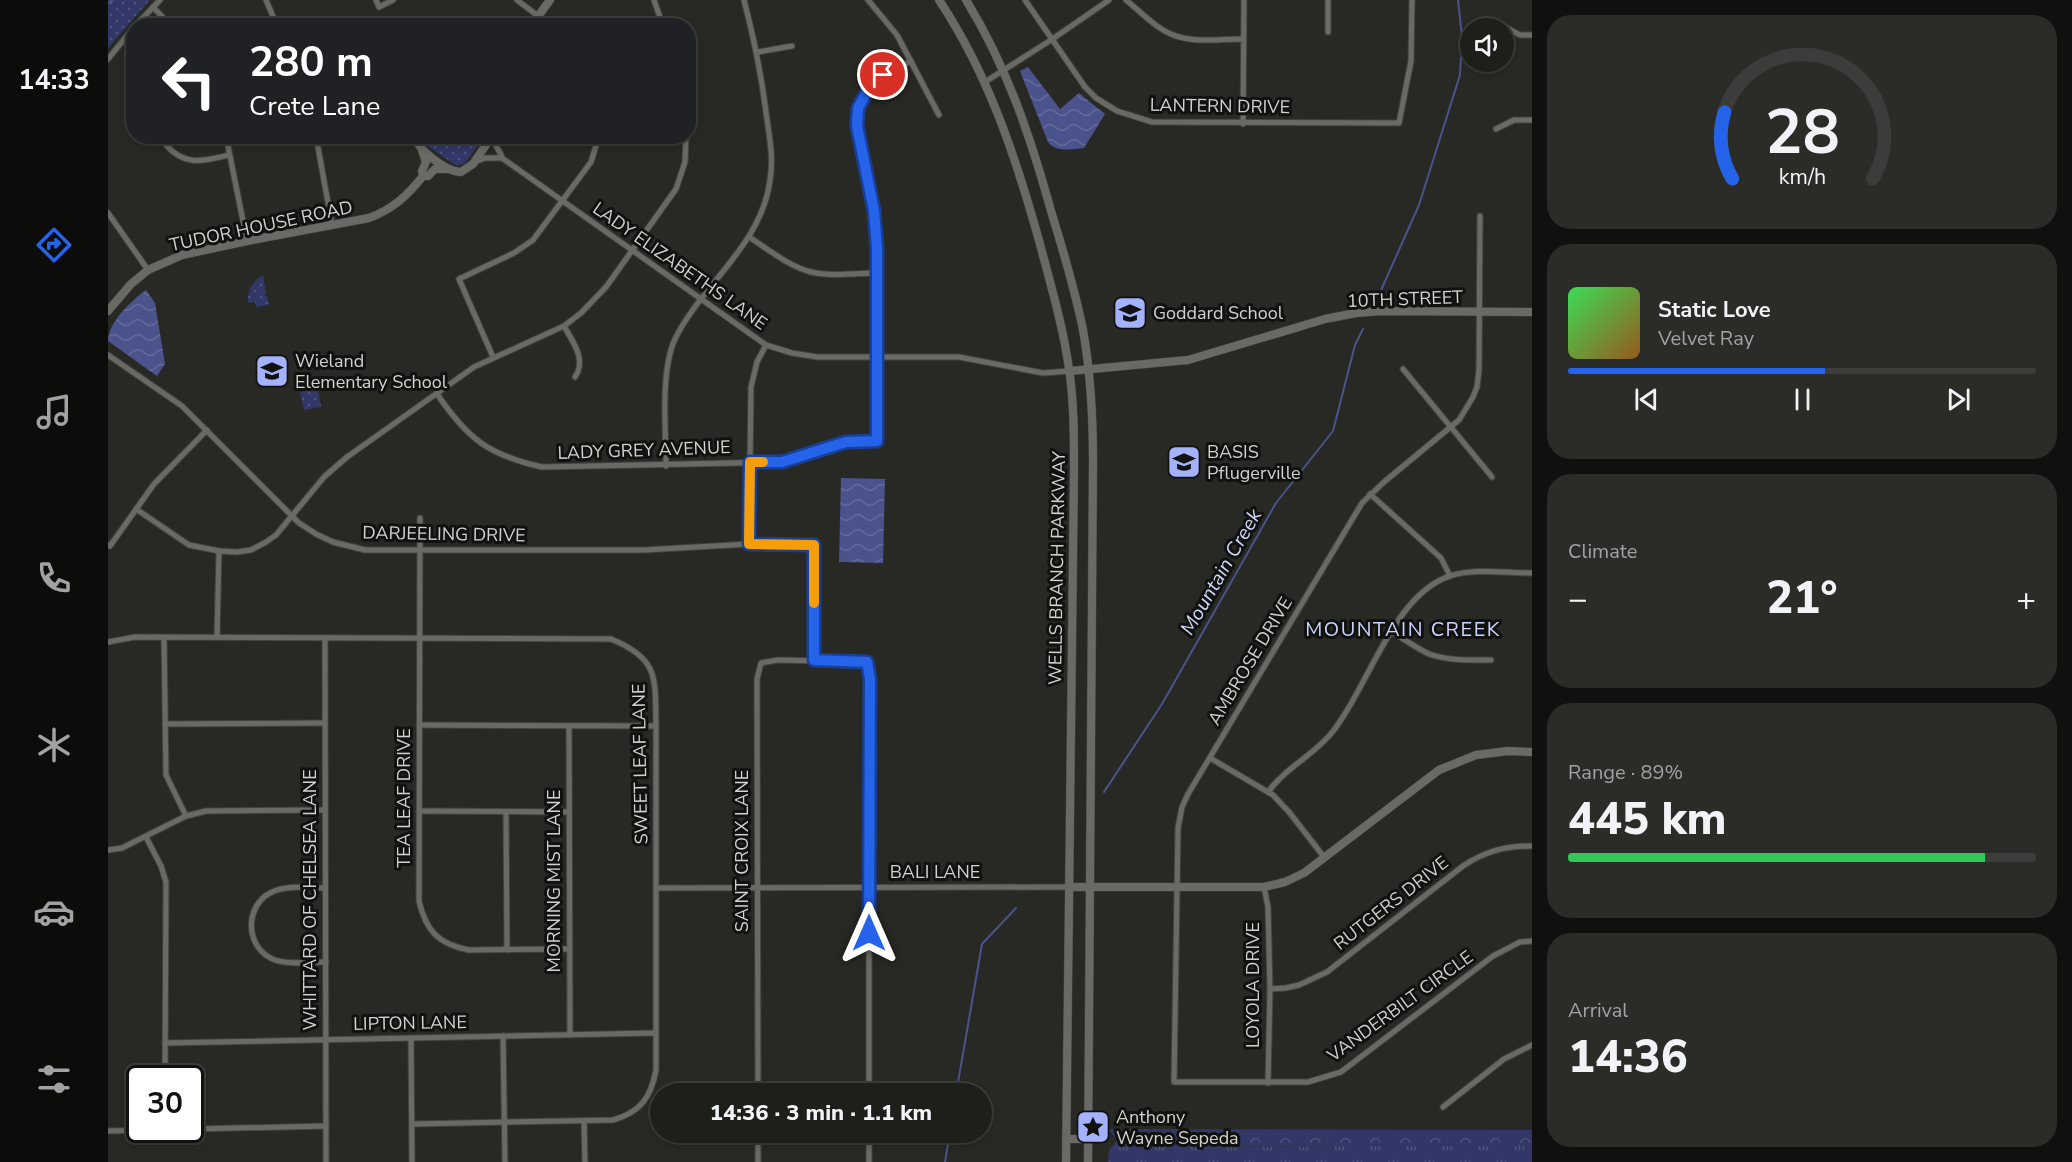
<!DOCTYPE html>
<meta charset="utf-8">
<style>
:root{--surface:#1e1f1b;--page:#2b2c28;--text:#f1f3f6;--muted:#a1a2a3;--line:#3c3d3a;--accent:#2563eb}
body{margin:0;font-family:"Nunito Sans",sans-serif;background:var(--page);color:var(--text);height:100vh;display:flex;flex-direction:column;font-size:22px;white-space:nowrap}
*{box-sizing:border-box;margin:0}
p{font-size:20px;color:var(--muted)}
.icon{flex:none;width:33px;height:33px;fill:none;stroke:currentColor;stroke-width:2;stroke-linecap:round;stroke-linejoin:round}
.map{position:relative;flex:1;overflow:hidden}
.side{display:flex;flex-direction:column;gap:15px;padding:15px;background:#10110f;width:540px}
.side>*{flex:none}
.banner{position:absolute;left:18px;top:18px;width:570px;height:126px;border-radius:24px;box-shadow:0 3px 9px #0003,0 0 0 2px var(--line);background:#202124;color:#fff;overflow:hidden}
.fabs{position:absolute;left:1352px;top:18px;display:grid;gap:12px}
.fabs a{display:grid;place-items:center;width:54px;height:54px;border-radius:50%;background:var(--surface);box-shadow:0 3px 9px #0003,0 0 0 2px var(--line);font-size:30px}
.speed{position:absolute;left:18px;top:1065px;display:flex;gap:12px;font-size:30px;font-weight:700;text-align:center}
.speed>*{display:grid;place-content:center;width:78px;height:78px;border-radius:50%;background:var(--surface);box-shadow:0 3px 9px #0003,0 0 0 2px var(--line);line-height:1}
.speed .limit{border:3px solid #111;border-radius:9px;background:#fff;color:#111}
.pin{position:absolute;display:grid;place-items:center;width:51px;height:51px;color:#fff;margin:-26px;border:3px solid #fff;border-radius:50%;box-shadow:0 2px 6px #0007}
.me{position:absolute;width:66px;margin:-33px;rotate:0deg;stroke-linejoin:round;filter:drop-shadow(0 0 4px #0008)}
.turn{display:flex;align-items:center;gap:21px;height:126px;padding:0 24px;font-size:27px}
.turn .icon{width:78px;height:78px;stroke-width:2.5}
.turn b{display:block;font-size:42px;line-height:51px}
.big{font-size:45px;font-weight:800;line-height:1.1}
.side .tile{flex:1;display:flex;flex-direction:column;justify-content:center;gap:9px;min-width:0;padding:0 21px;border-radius:24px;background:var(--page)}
.side .dial{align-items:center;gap:0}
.dial svg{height:156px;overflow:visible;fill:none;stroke:var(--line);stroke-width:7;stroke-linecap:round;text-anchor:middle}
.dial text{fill:var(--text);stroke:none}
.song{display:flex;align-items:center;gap:18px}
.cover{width:72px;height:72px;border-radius:9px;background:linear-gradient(135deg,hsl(130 70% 55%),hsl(30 70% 35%))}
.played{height:6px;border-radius:3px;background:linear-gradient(90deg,var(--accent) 55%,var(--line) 55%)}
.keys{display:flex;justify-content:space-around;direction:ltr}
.heat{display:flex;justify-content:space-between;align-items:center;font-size:33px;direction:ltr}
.charge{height:9px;border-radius:4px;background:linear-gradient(90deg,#34c759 89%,var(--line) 0)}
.trip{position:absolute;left:542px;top:1083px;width:342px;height:60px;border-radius:30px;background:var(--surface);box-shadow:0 3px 9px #0003,0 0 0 2px var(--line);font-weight:800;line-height:60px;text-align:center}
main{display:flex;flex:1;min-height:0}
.menu{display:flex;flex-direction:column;width:108px;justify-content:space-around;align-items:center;background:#0c0c0b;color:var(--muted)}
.menu .icon{width:42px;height:42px}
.menu .current{color:var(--accent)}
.menu b{font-size:27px;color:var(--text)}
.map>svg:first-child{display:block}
.grass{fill:url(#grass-tufts)}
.forest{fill:url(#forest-crowns)}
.park{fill:url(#park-dots)}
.water{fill:url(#water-waves)}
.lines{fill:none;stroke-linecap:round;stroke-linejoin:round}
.stream{stroke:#4b538c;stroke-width:2}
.street-casing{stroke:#43443f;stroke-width:7}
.secondary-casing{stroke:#43443f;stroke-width:9}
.street{stroke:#696a65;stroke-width:5}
.secondary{stroke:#696a65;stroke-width:8}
.route-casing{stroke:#184099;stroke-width:15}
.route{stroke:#2563eb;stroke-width:10}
.slow{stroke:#f59e0b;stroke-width:10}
.labels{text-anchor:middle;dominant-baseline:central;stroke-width:6;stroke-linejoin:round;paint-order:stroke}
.street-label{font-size:18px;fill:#d1d2cf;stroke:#11120f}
.poi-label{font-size:18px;fill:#d1d2cf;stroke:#11120f;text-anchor:start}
.water-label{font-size:20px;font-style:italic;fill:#cfd7fa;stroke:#11120f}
.neighbourhood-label{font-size:20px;letter-spacing:1.5px;fill:#cad3fe;stroke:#11120f}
</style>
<main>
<nav class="menu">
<b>14:33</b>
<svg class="icon current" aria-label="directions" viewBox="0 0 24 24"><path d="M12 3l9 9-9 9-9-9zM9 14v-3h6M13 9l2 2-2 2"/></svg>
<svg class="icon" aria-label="music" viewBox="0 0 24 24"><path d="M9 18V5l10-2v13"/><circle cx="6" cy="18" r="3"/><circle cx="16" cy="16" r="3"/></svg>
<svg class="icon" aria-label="phone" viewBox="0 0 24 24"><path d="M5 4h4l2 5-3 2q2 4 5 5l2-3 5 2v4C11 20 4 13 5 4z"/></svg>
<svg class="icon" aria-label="climate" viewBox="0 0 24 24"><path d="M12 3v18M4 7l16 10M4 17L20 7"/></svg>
<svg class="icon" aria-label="car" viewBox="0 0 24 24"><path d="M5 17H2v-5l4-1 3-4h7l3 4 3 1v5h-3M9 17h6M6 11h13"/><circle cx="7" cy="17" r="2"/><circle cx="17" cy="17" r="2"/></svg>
<svg class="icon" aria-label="filters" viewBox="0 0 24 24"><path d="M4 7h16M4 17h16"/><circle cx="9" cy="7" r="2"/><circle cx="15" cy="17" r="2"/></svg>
</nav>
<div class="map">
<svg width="1424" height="1162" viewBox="0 0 1424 1162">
<defs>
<pattern id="grass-tufts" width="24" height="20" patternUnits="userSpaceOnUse" patternTransform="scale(1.5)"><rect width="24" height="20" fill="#313767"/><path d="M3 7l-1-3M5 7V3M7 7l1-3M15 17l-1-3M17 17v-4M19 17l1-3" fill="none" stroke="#4e537c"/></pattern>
<pattern id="forest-crowns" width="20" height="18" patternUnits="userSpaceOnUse" patternTransform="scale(1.5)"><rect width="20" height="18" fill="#313767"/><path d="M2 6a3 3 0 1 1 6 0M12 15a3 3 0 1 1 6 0" fill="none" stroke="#4e537c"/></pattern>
<pattern id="park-dots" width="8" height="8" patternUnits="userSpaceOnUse" patternTransform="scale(1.5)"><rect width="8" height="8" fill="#313767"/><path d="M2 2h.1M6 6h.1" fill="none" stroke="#4e537c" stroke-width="1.8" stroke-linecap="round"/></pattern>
<pattern id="water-waves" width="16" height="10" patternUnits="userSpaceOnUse" patternTransform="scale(1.5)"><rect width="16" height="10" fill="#4b538c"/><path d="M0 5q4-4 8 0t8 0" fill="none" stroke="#646b9b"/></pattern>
</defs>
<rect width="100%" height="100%" fill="#282924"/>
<polygon class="grass" points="1009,1140 1062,1147 1424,1145 1424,1162 1000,1162 1001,1151"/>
<polygon class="forest" points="1000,1129 1424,1130 1424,1145 1062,1147 1009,1140"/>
<g class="park">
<polygon points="0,0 42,0 0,48"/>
<polygon points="312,137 312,136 376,137 357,163 349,166 316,144"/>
<path d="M 155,275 L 158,294 L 156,296 L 159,296 L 161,305 L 148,307 L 147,302 L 140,303 C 139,290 144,282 155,275 Z"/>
<polygon points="210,389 213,407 196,410 192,392"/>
</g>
<g class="water">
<path d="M 920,67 L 952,109 L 971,93 L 997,114 L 976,148 C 964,149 948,153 940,142 L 912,71 Z"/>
<path d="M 38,290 L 47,303 L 57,364 L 49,376 L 0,341 C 0,322 24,300 38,290 Z"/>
<polygon points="733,478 777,479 775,563 731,562"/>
</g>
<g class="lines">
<g class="stream">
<polyline points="0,3 5,0"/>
<polyline points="1270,297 1311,205 1352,75 1354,37 1350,0"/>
<polyline points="996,792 1054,704 1168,503 1225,431 1247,345 1255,329"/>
<polyline points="848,1094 874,944 908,908"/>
<polyline points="837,1162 842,1132"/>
</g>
<defs>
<g id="street">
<polyline points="158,0 169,26"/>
<polyline points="268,0 271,7 285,0"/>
<polyline points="409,0 443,26"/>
<polyline points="546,0 555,26"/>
<polyline points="760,0 789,35 831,115"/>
<polyline points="917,0 977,87 988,98 1009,111 1044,122 1291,123 1303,61 1304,0"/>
<path d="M 1018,0 C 1033,12 1049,30 1068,36 C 1089,43 1114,39 1135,39"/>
<polyline points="1220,0 1220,32"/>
<polyline points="45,7 63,26"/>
<polyline points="27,26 52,0"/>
<polyline points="1399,28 1412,35 1424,35"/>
<polyline points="650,52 684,46"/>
<polyline points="0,59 26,27"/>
<polyline points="877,82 943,40 1001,0"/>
<polyline points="1135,124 1136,0"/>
<polyline points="1388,129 1406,120 1424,120"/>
<polyline points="118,136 139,241"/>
<polyline points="208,136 224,225"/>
<path d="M 386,136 C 385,147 393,150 394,158 L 658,345 L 684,353 L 709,357 L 851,357 L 935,373 L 962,371"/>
<path d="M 58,145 C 77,167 96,161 121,155"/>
<polyline points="367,162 377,158 394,158"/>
<polyline points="0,213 40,270"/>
<polyline points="1372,216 1371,370 1369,387 1365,397 1351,420 1276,482 1254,503 1080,794 1074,807 1070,828 1066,1082 1200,1082 1233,1072 1385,956 1412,942 1424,941"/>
<path d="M 641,237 C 660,249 680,266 703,272 C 724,277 747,273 769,273"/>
<path d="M 456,326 C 465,342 479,360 467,377"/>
<polyline points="0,355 74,406 191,523 208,534 225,542 257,550 536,550 641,544 706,545 706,660"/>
<polyline points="385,357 351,279 406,253 425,240 483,162 491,136"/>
<polyline points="1295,369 1384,477"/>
<path d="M 329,394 C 360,439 380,455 434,467 L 674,462 L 738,443 L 769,441 L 769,248 L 766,211 L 749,126 L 750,108 L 760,90 L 775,75 L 803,61"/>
<path d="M 558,466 C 558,430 552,372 567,339 C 594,284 654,245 662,180 C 666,157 661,135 658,112 C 653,73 646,38 636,0"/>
<polyline points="1262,494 1333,558 1342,576"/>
<polyline points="28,509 81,545 111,551 129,552 143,550 158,542 168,535 216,477 239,457 366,367 456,326 473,313 498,287 568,189 577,162 578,136"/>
<path d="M 312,518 L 311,901 C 318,931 330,944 361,950 L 461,949"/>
<polyline points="641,544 643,387 649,362 658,345"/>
<polyline points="0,545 2,546 46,484 99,430"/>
<path d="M 1284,632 C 1296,639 1308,648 1321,654 C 1341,661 1363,660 1383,660"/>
<polyline points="109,637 111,551"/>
<polyline points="56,638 58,775 78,816"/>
<polyline points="217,638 218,1162"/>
<path d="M 0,642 L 27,637 L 503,639 C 552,659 547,679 548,726 L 548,1070 C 543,1097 533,1112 505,1120 L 304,1124"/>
<polyline points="57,724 216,723"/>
<polyline points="311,725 548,726"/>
<polyline points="461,726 462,1035"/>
<polyline points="1102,758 1165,795 1181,812 1216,857"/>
<path d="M 1160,792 C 1178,767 1208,754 1226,730 C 1261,685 1286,594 1342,576 C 1365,568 1399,573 1424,573"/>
<polyline points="311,811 461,812"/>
<polyline points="398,812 399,950"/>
<polyline points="38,837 53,866 58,882 57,1078"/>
<polyline points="0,850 14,848 78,816 98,811 217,810"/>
<polyline points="1156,887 1160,907 1162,989 1160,1083"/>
<path d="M 217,888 C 200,888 178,884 162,893 C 136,907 137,949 167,960 C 182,965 202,962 218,962"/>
<polyline points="549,888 960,887"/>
<path d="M 1162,989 L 1178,988 L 1191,985 L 1219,972 L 1355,866 C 1377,851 1398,846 1424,846"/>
<polyline points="395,1036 397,1162"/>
<polyline points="303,1038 304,1162"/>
<polyline points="57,1043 547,1033"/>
<polyline points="650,1094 649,679 653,663 670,660 759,662 761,679 761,1094"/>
<polyline points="1335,1107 1396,1059 1424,1045"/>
<polyline points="476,1121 477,1162"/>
<polyline points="0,1131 218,1126"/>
<polyline points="650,1132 650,1162"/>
<polyline points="761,1132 761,1162"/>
</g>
<g id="secondary">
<path d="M 831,0 C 881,75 908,158 932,244 C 943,286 955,326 961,369 C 966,402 966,436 966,469 L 958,1162"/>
<path d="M 858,0 C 899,67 922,135 943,211 C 955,250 967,290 975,330 C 983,374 985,418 985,462 L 980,1162"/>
<polyline points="423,26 442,0"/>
<path d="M 307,136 C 309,150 339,172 353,172 L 365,164 L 384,136"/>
<polyline points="314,150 318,162 314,171 315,176"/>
<path d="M 0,311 L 23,284 L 40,270 L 74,255 L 139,241 L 261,218 C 285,209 299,196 315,176 L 320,176 L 327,169 L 340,169"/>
<polyline points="962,371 1080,360 1217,319 1248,313 1273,311 1424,312"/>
<polyline points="960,887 1156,887 1177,882 1196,873 1331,770 1368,755 1400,751 1424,752"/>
<polyline points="958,1139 980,1139"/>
</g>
</defs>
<use href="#street" class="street-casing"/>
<use href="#secondary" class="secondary-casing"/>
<use href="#street" class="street"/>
<use href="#secondary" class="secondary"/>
</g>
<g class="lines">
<defs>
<polyline id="route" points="761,933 762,679 759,662 706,660 706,545 641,544 642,462 674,462 738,442 769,441 769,248 766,211 749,126 750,108 760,90 775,75"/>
</defs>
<use href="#route" class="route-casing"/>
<use href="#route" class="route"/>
<polyline class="slow" points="655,462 642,462 641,544 706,545 706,603"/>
</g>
<defs>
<symbol id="school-square" viewBox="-11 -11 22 22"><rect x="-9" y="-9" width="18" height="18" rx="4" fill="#a4b2fc" stroke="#11120f"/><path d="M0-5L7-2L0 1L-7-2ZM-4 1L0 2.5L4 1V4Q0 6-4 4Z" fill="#111"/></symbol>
<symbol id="sight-square" viewBox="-11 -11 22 22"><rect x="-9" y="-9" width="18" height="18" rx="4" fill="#a4b2fc" stroke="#11120f"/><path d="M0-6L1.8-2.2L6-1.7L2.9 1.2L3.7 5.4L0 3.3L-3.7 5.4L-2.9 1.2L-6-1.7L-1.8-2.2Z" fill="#111"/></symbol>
</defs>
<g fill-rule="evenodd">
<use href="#school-square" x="1003" y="294" width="38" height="38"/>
<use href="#school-square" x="145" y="352" width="38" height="38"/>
<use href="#school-square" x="1057" y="443" width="38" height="38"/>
<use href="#sight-square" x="966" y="1108" width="38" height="38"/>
</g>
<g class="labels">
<g class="street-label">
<text transform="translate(1112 106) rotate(1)">LANTERN DRIVE</text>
<text transform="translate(153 226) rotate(-12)">TUDOR HOUSE ROAD</text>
<text transform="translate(572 266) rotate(35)">LADY ELIZABETHS LANE</text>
<text transform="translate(1297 299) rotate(-2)">10TH STREET</text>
<text transform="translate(536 450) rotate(-2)">LADY GREY AVENUE</text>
<text transform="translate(336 534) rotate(1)">DARJEELING DRIVE</text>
<text transform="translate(949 568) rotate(-89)">WELLS BRANCH PARKWAY</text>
<text transform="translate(1142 661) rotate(-59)">AMBROSE DRIVE</text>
<text transform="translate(532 764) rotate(-91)">SWEET LEAF LANE</text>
<text transform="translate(296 798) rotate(-90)">TEA LEAF DRIVE</text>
<text transform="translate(634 851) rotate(-90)">SAINT CROIX LANE</text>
<text x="827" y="872">BALI LANE</text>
<text transform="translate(446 881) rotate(-90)">MORNING MIST LANE</text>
<text transform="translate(202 900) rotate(-90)">WHITTARD OF CHELSEA LANE</text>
<text transform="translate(1283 903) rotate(-38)">RUTGERS DRIVE</text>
<text transform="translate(1145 985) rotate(-90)">LOYOLA DRIVE</text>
<text transform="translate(1292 1006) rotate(-36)">VANDERBILT CIRCLE</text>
<text transform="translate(302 1023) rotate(-1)">LIPTON LANE</text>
</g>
<g class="poi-label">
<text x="1045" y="313">Goddard School</text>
<text x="187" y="361">Wieland<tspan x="187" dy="21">Elementary School</tspan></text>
<text x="1099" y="452">BASIS<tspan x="1099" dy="21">Pflugerville</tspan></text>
<text x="1008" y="1117">Anthony<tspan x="1008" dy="21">Wayne Sepeda</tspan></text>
</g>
<g class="water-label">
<text transform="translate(1113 572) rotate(-60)">Mountain Creek</text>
</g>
<g class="neighbourhood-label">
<text x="1295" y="629">MOUNTAIN CREEK</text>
</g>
</g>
</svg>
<div class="fabs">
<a><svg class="icon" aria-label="sound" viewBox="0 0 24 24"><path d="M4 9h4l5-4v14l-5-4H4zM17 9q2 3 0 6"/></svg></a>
</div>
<div class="speed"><div class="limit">30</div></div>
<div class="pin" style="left:775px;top:75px;background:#d93025"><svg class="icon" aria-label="arrive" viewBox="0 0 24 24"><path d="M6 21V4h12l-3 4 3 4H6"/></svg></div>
<svg class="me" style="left:761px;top:933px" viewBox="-20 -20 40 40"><path d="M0-17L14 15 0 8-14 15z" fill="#2563eb" stroke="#fff" stroke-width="4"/></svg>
<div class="trip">14:36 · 3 min · 1.1 km</div>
<div class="banner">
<div class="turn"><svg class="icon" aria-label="left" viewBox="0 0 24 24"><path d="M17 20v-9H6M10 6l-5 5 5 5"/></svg><div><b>280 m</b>Crete Lane</div></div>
</div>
</div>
<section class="side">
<div class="tile dial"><svg viewBox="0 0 100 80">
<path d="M14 69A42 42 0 1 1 86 69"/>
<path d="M14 69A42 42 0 0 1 10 35" stroke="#2563eb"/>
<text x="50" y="56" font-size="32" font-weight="700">28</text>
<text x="50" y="72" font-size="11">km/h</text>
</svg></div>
<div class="tile">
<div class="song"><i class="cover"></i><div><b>Static Love</b><p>Velvet Ray</p></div></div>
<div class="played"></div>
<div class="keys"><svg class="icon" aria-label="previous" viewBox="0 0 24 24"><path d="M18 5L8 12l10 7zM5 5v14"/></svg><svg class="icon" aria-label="pause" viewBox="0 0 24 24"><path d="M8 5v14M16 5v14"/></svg><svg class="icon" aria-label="next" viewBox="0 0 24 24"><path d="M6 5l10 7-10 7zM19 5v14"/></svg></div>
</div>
<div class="tile"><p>Climate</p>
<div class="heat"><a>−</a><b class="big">21°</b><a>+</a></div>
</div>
<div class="tile"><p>Range · 89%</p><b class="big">445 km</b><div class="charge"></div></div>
<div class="tile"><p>Arrival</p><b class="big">14:36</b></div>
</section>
</main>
